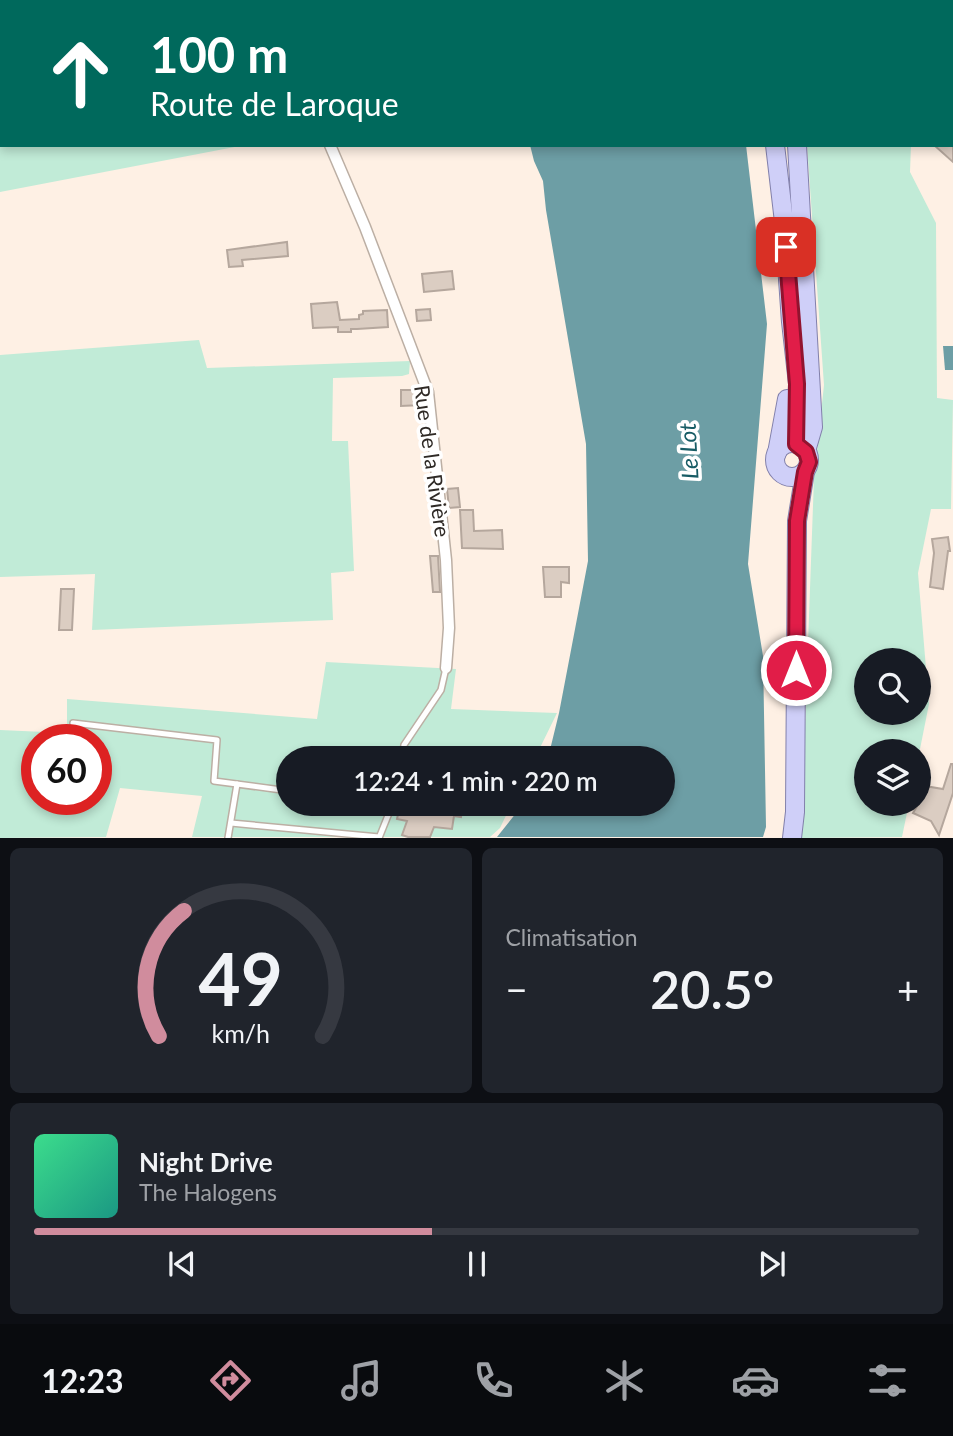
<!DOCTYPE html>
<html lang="fr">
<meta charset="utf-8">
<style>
:root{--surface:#171b24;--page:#20242c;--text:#f1f3f6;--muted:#9ea1a6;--line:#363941;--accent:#d08c9d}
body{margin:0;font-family:Lato,sans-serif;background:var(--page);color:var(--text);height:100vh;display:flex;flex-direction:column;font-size:26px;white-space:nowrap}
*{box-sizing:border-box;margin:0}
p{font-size:23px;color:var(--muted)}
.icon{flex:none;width:38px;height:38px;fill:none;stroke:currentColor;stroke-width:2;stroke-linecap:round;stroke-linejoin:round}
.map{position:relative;height:838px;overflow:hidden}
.drawer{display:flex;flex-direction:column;gap:10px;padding:10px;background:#0d0f14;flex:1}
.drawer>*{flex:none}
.guide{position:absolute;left:0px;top:0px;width:954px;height:147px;box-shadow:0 4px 10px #0003;background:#00695c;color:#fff;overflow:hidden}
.fabs{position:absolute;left:854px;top:648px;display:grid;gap:14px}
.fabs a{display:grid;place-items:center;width:77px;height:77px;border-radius:50%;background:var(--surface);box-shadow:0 4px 10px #0003;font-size:35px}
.speed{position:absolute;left:21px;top:724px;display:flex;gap:14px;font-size:35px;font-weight:700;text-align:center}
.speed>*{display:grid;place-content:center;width:91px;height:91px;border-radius:50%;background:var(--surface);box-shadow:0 4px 10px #0003;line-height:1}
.speed .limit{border:10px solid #d22;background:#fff;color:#111}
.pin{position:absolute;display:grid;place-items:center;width:60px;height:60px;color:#fff;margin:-30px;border-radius:14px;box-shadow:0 4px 10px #0006}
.me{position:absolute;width:77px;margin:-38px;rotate:0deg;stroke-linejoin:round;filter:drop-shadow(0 0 5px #0008)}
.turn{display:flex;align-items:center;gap:24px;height:147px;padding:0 35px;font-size:32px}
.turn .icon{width:91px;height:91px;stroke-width:2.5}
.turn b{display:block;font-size:49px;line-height:60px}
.big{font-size:52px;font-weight:600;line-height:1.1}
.drawer .tile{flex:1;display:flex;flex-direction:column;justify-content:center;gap:10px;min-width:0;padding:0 24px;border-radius:10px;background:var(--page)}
.drawer .dial{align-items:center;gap:0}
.dial svg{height:182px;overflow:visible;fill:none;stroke:var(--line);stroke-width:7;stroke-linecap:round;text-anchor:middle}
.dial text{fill:var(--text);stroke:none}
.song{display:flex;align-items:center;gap:21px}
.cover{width:84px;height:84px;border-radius:10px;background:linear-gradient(135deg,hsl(150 70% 55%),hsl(170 70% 35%))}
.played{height:7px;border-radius:4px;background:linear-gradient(90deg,var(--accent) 45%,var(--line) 45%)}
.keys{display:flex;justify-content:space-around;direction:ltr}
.heat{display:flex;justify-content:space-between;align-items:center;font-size:38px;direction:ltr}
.drawer .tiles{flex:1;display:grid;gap:10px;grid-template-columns:1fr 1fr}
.tile:last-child{grid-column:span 2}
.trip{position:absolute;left:276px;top:746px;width:399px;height:70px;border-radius:35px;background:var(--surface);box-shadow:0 4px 10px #0003;font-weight:600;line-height:70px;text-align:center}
.tabs{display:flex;height:112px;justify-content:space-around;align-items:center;background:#090b0e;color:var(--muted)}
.tabs .icon{width:49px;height:49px}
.tabs .active{color:var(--accent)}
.tabs b{font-size:32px;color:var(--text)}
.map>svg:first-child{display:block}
.green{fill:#c1ebd7;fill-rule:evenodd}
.water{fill:#6d9ea5}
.building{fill:#dbcdc2;stroke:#b5a79d;stroke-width:2}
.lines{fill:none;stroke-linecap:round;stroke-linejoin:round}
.service-casing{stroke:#bcafa4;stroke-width:8}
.minor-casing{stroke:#bcafa4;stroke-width:13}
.primary-casing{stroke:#8280ab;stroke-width:20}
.service{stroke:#fff;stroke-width:5}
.minor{stroke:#fff;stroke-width:10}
.primary{stroke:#cfcff8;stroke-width:18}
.route-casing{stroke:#92132f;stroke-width:18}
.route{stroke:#e11d48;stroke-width:12}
.labels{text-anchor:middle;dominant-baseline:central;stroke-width:7;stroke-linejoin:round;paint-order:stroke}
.street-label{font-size:21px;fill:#2e2925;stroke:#fff}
.water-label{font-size:23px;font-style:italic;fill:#175c65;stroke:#fff}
</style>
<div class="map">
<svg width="953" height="838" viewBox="0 0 953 838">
<rect width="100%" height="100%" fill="#fef0e4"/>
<g class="green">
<polygon points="0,0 198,0 2,2 2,145 245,145 0,192"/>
<path d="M 807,145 L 911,145 L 910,172 L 936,223 L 937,398 L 953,400 L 951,509 L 931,509 L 918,573 L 929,704 L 919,754 L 919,751 L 866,751 L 866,803 L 909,803 L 902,837 L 801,838 L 814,478 L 824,385 ZM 866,660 L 919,660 L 919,712 L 866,712 Z"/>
<polygon points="199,340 207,368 410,361 409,374 402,376 333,378 332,441 348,441 354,571 331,573 333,620 92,630 95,574 0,577 0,355"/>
<path d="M 326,662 L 456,669 L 451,709 L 557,713 L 535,758 L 289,758 L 289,803 L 512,803 L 500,828 L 490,837 L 192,837 L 202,796 L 120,788 L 106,837 L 0,838 L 0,730 L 67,733 L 67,699 L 317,719 ZM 37,740 L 96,740 L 96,800 L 37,800 Z"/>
</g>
<g class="water">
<polygon points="484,0 726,0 727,2 485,2"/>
<polygon points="530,145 746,145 767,324 748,564 763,656 766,827 763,837 497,837 524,803 663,803 663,758 548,758 559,713 588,561 586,444 546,210 543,181 534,161"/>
<polygon points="943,346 953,346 953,370 945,370"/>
</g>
<g class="building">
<polygon points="934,145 953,145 953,162"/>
<polygon points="287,242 288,256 242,260 243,266 229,267 227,250"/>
<polygon points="452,271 454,289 424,292 422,274"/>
<polygon points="337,302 340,320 359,319 359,315 363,314 363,311 387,310 388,327 357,329 351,329 351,332 338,332 338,327 313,328 311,304"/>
<polygon points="430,309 431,320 417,321 416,310"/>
<polygon points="401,390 419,390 422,405 401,406"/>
<polygon points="458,488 460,507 449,508 447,489"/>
<polygon points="460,510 473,510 474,531 502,530 503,549 462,548"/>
<polygon points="948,537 950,551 948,551 943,589 930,587 934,553 932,539"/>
<polygon points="430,556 438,556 440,592 433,592"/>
<polygon points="543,567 569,567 569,583 561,582 561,597 545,597"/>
<polygon points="61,589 74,589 72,630 59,630"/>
<polygon points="951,764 953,764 953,793 939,835 931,821 913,813 919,803 919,785 943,789"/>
<polygon points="405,803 463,803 461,817 454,816 452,829 434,827 430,837 408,837 402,835 407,821 397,819 400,805 404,806"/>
</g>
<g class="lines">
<defs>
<g id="service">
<polyline points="73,723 217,740 214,781 289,791"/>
<polyline points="402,758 404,745 441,690 446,668"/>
<polyline points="231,823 379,837"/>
<polyline points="228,838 237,784"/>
<polyline points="379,838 393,803"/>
</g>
<g id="minor">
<polyline points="268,0 268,2"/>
<polyline points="330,145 365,227 428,392 446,560 449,628 446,668"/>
</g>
<g id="primary">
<polyline points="753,0 753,2"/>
<polyline points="782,0 783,2"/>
<polyline points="775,145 784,222 791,322 798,384 796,444"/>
<polyline points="797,145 813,427 806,451"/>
<circle cx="792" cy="460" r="17"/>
<polyline points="777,453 787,399"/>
<polyline points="792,838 795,812 797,521 805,472"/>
</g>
</defs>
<use href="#service" class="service-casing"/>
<use href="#minor" class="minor-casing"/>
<use href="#primary" class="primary-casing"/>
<use href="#service" class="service"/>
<use href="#minor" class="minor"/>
<use href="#primary" class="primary"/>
</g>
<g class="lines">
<defs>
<polyline id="route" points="786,247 797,384 796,444 806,452 809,462 805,472 797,521 796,670"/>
</defs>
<use href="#route" class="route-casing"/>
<use href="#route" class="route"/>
</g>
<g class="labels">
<g class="street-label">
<text transform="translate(433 461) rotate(82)">Rue de la Rivière</text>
</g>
<g class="water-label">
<text transform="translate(688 451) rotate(-93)">Le Lot</text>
</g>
</g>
</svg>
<div class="fabs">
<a><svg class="icon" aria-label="search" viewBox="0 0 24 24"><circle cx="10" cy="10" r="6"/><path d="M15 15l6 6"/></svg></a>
<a><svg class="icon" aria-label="layers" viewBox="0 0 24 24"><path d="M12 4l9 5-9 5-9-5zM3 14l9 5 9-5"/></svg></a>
</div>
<div class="speed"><div class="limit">60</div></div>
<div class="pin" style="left:786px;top:247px;background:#d93025"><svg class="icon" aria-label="arrive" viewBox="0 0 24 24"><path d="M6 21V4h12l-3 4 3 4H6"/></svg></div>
<svg class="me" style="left:796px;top:670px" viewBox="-20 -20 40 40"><circle r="17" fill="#e11d48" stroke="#fff" stroke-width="3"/><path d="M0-11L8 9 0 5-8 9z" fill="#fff"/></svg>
<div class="trip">12:24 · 1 min · 220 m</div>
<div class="guide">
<div class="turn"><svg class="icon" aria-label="ahead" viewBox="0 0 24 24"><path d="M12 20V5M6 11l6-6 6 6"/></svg><div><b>100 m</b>Route de Laroque</div></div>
</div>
</div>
<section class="drawer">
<div class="tiles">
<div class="tile dial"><svg viewBox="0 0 100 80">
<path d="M14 69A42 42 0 1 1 86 69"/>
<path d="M14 69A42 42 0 0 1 25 14" stroke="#d08c9d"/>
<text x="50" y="56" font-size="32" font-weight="700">49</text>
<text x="50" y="72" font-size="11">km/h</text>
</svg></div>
<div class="tile"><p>Climatisation</p>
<div class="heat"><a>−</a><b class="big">20.5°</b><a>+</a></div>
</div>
<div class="tile">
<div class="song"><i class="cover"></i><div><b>Night Drive</b><p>The Halogens</p></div></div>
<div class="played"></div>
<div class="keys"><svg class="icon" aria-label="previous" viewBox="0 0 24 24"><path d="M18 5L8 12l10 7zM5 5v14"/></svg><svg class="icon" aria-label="pause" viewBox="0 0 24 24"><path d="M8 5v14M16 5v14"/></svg><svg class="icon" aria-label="next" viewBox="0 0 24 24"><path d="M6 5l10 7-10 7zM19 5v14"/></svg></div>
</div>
</div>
</section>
<nav class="tabs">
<b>12:23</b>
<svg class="icon active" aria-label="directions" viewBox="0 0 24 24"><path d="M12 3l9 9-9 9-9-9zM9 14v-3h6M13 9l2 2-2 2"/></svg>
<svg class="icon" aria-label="music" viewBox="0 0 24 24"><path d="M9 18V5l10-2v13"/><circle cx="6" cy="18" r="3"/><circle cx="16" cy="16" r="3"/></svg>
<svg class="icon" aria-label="phone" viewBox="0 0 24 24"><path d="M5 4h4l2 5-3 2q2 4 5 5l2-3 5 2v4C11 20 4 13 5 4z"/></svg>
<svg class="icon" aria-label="climate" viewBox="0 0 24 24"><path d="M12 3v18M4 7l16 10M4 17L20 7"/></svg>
<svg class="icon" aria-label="car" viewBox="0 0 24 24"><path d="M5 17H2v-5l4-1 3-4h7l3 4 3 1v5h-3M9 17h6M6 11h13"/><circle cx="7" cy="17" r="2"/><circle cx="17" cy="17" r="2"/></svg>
<svg class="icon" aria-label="filters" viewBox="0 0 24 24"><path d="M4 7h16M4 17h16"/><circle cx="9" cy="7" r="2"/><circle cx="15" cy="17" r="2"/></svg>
</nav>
